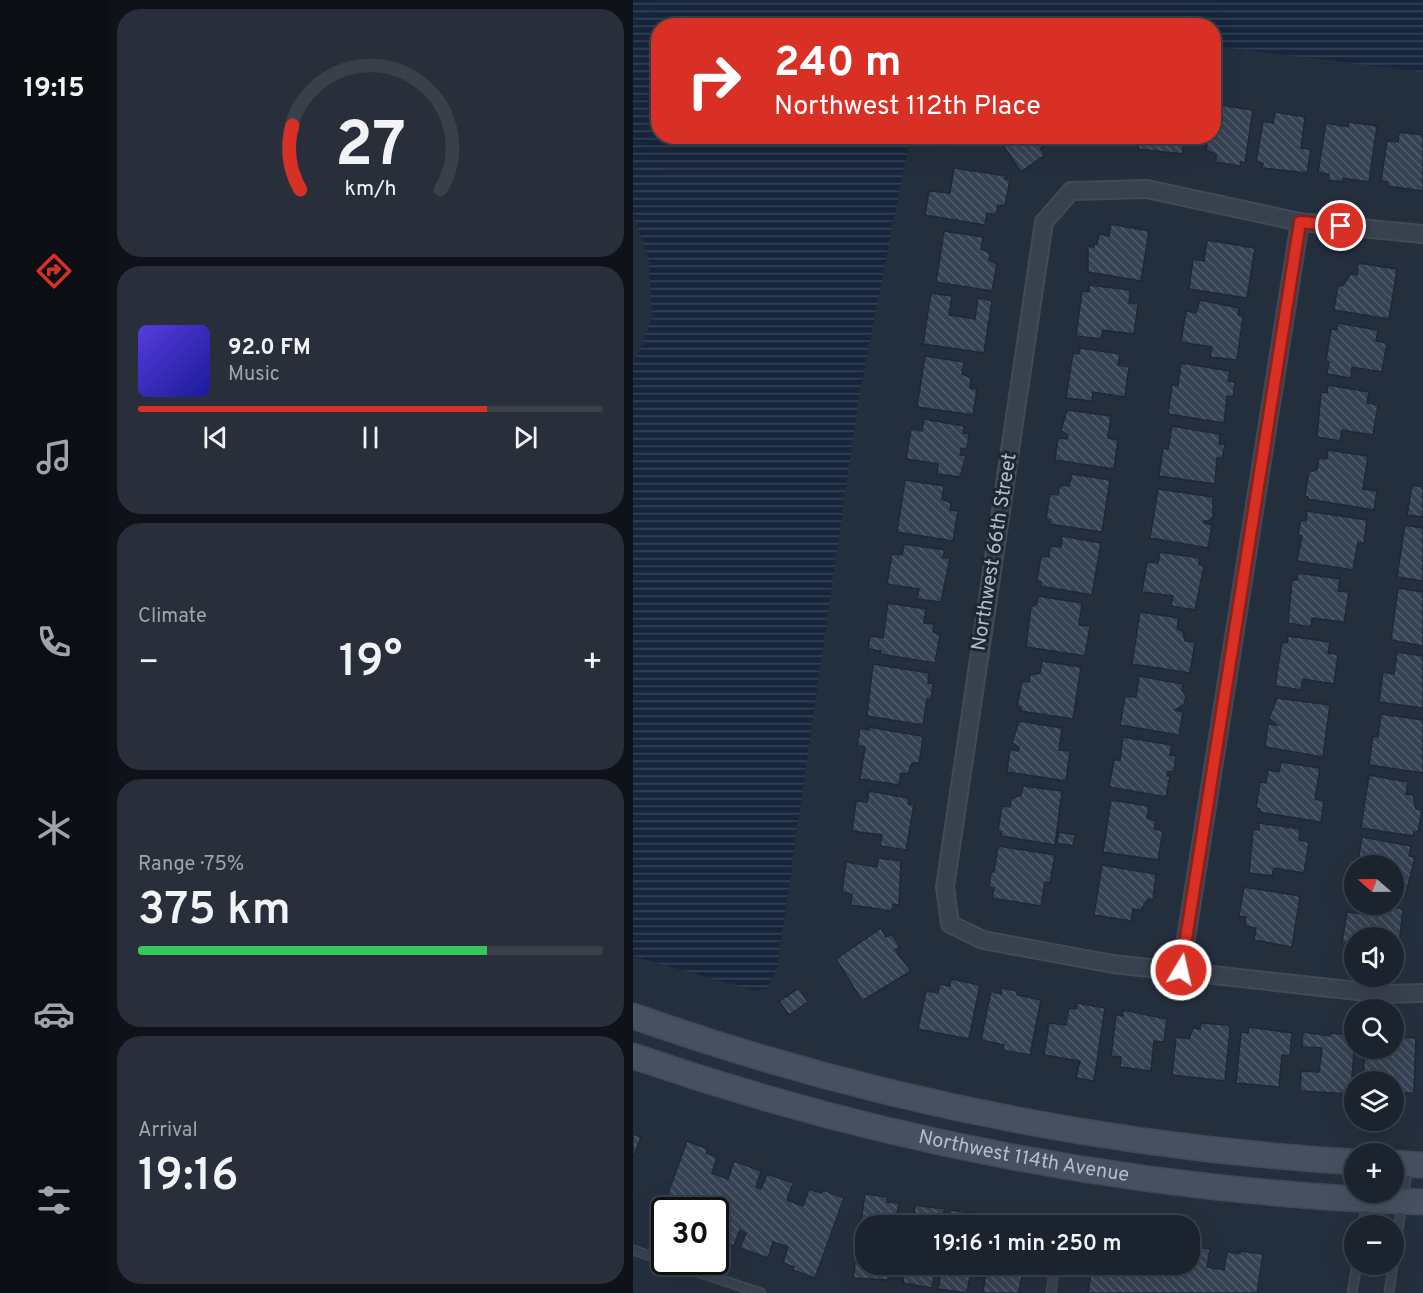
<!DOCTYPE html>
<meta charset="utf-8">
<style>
:root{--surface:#1b232e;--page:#282f3a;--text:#f1f3f6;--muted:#a0a4aa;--line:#39404a;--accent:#d93025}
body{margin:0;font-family:Overpass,sans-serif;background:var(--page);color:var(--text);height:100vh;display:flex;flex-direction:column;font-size:22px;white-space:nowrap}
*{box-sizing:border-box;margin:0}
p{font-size:20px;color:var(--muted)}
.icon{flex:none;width:33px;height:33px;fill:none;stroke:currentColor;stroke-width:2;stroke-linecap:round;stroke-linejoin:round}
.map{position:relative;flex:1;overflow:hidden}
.panel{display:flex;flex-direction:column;gap:9px;padding:9px;background:#0f1319;width:525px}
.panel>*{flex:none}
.banner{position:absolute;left:18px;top:18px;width:570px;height:126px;border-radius:24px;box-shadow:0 6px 24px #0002,0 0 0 2px var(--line);background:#d93025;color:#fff;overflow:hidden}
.needle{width:39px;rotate:290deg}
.controls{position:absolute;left:711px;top:855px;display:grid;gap:12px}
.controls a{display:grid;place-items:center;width:60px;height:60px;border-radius:50%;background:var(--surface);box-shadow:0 6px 24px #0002,0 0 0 2px var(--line);font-size:30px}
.speed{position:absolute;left:18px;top:1197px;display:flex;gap:12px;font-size:30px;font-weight:700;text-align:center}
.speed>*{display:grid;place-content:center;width:78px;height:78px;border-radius:50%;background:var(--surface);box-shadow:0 6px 24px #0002,0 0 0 2px var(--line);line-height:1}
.speed .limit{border:3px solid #111;border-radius:9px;background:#fff;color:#111}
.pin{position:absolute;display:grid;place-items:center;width:51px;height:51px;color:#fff;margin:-26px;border:3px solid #fff;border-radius:50%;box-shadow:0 2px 6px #0007}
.me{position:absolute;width:66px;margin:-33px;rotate:9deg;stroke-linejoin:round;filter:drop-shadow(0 0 4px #0008)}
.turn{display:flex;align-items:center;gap:21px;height:126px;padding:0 24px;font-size:27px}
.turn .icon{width:78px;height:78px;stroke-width:2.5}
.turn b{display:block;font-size:42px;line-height:51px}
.big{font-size:45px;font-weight:600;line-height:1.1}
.panel .card{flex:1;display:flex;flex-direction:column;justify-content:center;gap:9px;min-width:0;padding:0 21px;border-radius:24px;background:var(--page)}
.panel .dial{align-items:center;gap:0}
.dial svg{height:156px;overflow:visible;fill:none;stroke:var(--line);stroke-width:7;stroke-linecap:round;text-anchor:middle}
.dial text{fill:var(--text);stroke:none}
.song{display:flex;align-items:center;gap:18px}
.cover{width:72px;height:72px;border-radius:9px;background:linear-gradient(135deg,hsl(250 70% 55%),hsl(240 70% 35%))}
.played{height:6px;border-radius:3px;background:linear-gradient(90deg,var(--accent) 75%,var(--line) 75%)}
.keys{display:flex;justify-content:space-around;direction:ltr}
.heat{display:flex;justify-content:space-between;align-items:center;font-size:33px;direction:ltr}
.charge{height:9px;border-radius:4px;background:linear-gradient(90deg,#34c759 75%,var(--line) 0)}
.trip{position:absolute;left:222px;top:1215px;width:345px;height:60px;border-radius:24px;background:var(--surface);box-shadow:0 6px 24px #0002,0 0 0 2px var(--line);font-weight:600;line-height:60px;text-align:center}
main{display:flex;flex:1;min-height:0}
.dock{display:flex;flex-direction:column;width:108px;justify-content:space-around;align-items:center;background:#0b0e12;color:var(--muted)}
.dock .icon{width:42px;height:42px}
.dock .current{color:var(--accent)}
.dock b{font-size:27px;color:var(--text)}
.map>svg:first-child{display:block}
.water{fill:url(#water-rules)}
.building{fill:url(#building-back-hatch);stroke:#1f2835;stroke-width:1.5}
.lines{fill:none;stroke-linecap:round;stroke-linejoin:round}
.lane-casing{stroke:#414a57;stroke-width:11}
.street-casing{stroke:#414a57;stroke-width:20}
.secondary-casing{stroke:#414a57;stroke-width:27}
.lane{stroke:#38414e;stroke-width:8}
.street{stroke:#38414e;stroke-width:16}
.secondary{stroke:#465061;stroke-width:24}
.route-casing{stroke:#8d1f18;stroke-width:15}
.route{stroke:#d93025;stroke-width:10}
.labels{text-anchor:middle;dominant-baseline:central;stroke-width:6;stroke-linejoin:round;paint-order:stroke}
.street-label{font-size:20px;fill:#b4bcc9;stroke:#1d2633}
</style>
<main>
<nav class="dock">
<b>19:15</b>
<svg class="icon current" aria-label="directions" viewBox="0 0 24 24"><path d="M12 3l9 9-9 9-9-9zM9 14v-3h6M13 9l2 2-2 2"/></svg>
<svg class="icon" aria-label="music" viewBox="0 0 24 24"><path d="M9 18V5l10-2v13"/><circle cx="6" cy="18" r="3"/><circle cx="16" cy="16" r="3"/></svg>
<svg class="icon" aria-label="phone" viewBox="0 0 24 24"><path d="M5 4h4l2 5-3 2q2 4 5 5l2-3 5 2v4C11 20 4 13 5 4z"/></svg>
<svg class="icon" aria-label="climate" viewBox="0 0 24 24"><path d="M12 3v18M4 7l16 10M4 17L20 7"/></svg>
<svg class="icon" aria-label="car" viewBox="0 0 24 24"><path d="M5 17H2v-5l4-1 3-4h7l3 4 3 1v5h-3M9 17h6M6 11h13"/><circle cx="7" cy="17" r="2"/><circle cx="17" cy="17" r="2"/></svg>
<svg class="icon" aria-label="filters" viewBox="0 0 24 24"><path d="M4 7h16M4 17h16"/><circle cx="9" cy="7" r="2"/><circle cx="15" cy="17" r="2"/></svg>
</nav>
<section class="panel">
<div class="card dial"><svg viewBox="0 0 100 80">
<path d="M14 69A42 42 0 1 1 86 69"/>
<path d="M14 69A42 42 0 0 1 10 36" stroke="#d93025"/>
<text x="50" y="56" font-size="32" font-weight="700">27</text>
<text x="50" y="72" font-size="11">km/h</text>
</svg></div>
<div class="card">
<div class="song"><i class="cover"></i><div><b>92.0 FM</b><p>Music</p></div></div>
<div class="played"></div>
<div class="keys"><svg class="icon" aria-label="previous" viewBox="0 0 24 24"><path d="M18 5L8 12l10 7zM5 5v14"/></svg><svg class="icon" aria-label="pause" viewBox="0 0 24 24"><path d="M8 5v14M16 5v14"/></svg><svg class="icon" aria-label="next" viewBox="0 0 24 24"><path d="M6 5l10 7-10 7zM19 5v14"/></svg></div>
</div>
<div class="card"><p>Climate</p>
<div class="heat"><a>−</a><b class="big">19°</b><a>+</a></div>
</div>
<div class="card"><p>Range · 75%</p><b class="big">375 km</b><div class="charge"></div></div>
<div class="card"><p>Arrival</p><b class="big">19:16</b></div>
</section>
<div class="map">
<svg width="790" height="1293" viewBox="0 0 790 1293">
<defs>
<pattern id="water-rules" width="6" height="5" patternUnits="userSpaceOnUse" patternTransform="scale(1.5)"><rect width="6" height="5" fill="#17263c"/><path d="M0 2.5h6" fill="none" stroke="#364457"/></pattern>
<pattern id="building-back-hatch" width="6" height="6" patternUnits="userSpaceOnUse" patternTransform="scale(1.5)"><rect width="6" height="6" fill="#364354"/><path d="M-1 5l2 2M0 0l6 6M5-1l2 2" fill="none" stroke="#515c6b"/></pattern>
</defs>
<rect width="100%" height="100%" fill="#242f3e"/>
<polygon class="water" points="0,0 790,0 790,72 581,46 580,26 426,26 382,18 350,26 26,26 26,136 277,137 225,403 144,970 133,989 122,991 0,956 0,365 19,319 16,261 0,214"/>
<g class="building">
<polygon points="580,104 620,110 612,163 608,162 607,166 583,162 583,154 573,150 574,142 563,141 563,136 580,136"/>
<polygon points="642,112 672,117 668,148 678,149 674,173 629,168 630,163 623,162 630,121 640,123"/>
<polygon points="716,122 744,126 736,182 710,178 710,182 695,180 696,174 685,172 693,123 715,127"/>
<polygon points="766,132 790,135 790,191 754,186 755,182 748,181 754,141 765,142"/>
<polygon points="297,136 314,136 313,146 296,143"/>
<polygon points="364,136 413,136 414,144 407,148 412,155 388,172"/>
<polygon points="436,136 488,136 487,144"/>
<polygon points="499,136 552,136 549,154 505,149 506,143 498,142"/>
<polygon points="321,168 373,176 372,179 377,180 372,206 365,205 363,215 354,213 352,225 292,215 296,191 317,193"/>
<polygon points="478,224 516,231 508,281 455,272 455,246 461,247 461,244 464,244 466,234 476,236"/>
<polygon points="311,231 350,237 348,249 357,253 356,260 364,264 359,291 303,282"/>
<polygon points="574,240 622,248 614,298 556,289 560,259 571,261"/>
<polygon points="725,263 764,269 756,319 701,310 705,285 710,286 717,274 724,275"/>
<polygon points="456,285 497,290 496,303 505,304 501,334 470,330 468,339 443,336 449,291 456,292"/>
<polygon points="298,293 319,296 316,315 342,319 345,298 359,301 351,353 290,344"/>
<polygon points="567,300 606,308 605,315 610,316 604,360 577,357 579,347 548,342 553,311 563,313"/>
<polygon points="705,323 745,330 743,341 754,343 749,372 719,367 718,378 694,374 696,362 693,361 698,329 704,330"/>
<polygon points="447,348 487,354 485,365 496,367 492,397 460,392 459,401 433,398 440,353 446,354"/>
<polygon points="292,356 331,362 329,374 338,378 337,388 344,389 340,415 284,407"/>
<polygon points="548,363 597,371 595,381 602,382 600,397 594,396 591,423 535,414 539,385 545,386"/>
<polygon points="695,385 736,392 734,403 745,405 740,435 709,430 707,441 684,437 688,392 694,393"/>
<polygon points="434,410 478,416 475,438 485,440 481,469 422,460 425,438 434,439 435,435 428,430"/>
<polygon points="291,419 331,426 330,433 336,434 334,449 328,448 327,455 333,456 327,477 304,474 305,464 273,459 278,429 289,431"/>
<polygon points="539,426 587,434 586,444 592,445 589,459 584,458 582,484 526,476 530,448 535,449"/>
<polygon points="695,450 735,456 730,489 744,491 741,510 675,499 675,497 672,496 676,472 684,470 686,458 694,459"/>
<polygon points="439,474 477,480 469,532 416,524 417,520 413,519 417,494 425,495 426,487 430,485 436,486"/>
<polygon points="272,480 311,486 309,499 318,503 317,510 325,511 320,541 264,532"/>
<polygon points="779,485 790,487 790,517 774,515"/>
<polygon points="525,489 580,497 580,517 576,521 571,521 571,523 579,525 575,548 517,538"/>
<polygon points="674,511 734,520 731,543 725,542 720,570 664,561 669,536 665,535 668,520 673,521"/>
<polygon points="772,525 790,528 790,581 764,577"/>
<polygon points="429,536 468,543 459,595 407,586 408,582 404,581 408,556 416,557 417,546 428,547"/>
<polygon points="271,544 312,550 310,558 317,558 308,602 284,599 286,589 254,584 259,554 269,555"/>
<polygon points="527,552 567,558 566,565 571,566 562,610 538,606 540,596 509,592 514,562 525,563"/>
<polygon points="665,573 707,579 705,591 716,592 711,622 679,618 678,627 655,623 659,580 664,580"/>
<polygon points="765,588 790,592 790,646 758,640"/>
<polygon points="405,596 449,603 446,625 457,626 452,656 393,647 398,607 404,604"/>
<polygon points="255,603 293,609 291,623 301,624 300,632 307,635 302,663 247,654 248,651 235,649 237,636 250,638"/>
<polygon points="507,612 546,618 544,629 550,631 552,641 562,642 557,673 499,664"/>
<polygon points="655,636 697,642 695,653 705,654 701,684 670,679 668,690 642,686 649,642 654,643"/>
<polygon points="764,652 790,656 790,708 746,702 750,672 761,674"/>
<polygon points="409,661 448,667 440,719 387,711 388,707 384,707 389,681 396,682 397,675 407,673"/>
<polygon points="240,664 296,673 295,683 300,684 298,700 294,699 290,725 234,716"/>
<polygon points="506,676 550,684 549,690 553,696 551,705 542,710 550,712 546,735 487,725 492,696 503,697"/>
<polygon points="644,698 697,705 690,757 632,747 635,724 644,725 636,718"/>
<polygon points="748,714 790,720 790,773 736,765 740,736 745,737"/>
<polygon points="386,721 429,728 426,750 437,751 433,781 374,772 377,749 385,751 386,747 379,743"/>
<polygon points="236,727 288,736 290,739 286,763 279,763 275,774 268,773 266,785 227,779 232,747 224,746 227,728 236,730"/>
<polygon points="490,737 539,745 537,755 543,756 541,772 535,771 534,776 537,776 533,797 476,787 481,760 487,760"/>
<polygon points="648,762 687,768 682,799 691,801 688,822 626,812 627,809 623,808 627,782 633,783 635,770 646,772"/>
<polygon points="736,775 775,782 773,794 780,795 783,809 789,810 785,832 781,832 780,836 728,828"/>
<polygon points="390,786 429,791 422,845 368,836 368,832 365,831 369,806 377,807 378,799 388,795"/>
<polygon points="236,791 276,798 275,804 281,805 273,850 247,846 249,835 219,831 223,801 234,802"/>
<polygon points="478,800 516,806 514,818 523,821 521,829 530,831 525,860 470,852"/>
<polygon points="626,823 667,829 666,840 676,842 671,873 641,868 639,876 616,873 620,829 626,830"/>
<polygon points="426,832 442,835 440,846 424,843"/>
<polygon points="729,837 778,846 776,856 782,857 772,898 760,896 760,866 722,866 722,889 716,888 721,860 725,861"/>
<polygon points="365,846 422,855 417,883 412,882 408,906 359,898 361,888 356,887 358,872 361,872"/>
<polygon points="245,858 268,861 266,905 260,904 259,911 218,905 219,894 209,892 213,862 244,867"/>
<polygon points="469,865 523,874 520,900 515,899 508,910 500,909 498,921 461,915"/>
<polygon points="611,887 667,896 659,947 621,940 623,928 612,926 613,917 606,916"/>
<polygon points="746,905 770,909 765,954 760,953 760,938 722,938 722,955 718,955 720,943 709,942 714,912 745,916"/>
<polygon points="248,928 253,937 259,934 267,947 262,950 278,971 229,1001 203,959"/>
<polygon points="318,979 347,985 336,1039 285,1029 293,991 305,993 307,984 317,986"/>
<polygon points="166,988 175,1002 156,1015 146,1001"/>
<polygon points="369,988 384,991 384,995 408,1000 397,1055 370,1050 371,1045 348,1040 358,991 368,994"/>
<polygon points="444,1003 472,1008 461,1081 443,1078 447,1061 411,1055 416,1023 433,1025 436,1008 443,1009"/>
<polygon points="490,1010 534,1019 531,1042 521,1041 518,1071 487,1067 488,1057 478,1056 483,1015 490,1016"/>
<polygon points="568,1023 595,1025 597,1029 592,1081 539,1075 543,1037 556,1039 560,1028 567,1029"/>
<polygon points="616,1027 659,1033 657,1056 649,1055 646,1087 603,1083 608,1032 615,1033"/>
<polygon points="670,1032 697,1036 697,1033 722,1035 718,1094 667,1091 668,1071 686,1072 689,1048 669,1047"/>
<polygon points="760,1037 783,1038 781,1093 760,1093 760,1082 730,1082 731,1060 743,1048 760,1048"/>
<polygon points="0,1134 8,1137 1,1156 0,1156"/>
<polygon points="54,1141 75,1149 73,1153 84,1157 79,1173 95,1179 101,1161 128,1171 123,1187 128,1189 134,1174 160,1183 154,1200 170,1206 176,1189 188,1193 190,1190 211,1198 182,1278 160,1270 161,1267 150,1263 155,1247 140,1242 135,1258 107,1248 113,1233 107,1230 101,1246 82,1240 82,1210 32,1210 32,1223 25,1221"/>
<polygon points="232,1194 254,1197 254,1202 266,1203 263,1220 280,1223 282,1205 311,1209 310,1226 232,1226 232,1264 257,1264 255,1280 220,1278"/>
<polygon points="317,1210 345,1214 343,1226 315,1226"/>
<polygon points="375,1216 398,1219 397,1226 360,1226 362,1217 374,1219"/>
<polygon points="556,1246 577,1249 574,1267 591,1270 594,1252 607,1254 607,1251 630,1254 624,1293 455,1293 459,1264 556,1264"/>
<polygon points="260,1264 391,1264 386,1293 350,1293 352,1278 337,1276 334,1293 305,1289 308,1272 302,1271 299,1288 270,1283 272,1266"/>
</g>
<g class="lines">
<defs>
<g id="lane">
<polyline points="428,1226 429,1222"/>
<polyline points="730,1226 734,1202"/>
<polyline points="0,1250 32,1261"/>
<polyline points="34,1262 128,1293"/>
<polyline points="760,1262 775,1167"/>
<polyline points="418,1293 422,1264"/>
<polyline points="719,1293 724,1264"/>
<polyline points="756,1293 760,1264"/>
</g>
<g id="street">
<polyline points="790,234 667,222 514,189 438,191 411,222 312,887 317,924 350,940 480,964 752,994 790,993"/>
<polyline points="548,970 667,222"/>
</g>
<g id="secondary">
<path d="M 0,1016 C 232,1098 476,1147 722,1162"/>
<path id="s1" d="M 0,1056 C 255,1144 521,1193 790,1202"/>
<polyline points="760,1163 790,1165"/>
</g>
</defs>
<use href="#lane" class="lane-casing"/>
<use href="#street" class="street-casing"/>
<use href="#secondary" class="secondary-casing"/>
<use href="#lane" class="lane"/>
<use href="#street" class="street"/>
<use href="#secondary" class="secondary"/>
</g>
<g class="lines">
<defs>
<polyline id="route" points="548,970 667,222 708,226"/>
</defs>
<use href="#route" class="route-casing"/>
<use href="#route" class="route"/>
</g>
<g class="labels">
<g class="street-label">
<text transform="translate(362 552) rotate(-81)">Northwest 66th Street</text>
<text stroke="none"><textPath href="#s1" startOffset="404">Northwest 114th Avenue</textPath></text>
</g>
</g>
</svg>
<div class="controls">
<a><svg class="needle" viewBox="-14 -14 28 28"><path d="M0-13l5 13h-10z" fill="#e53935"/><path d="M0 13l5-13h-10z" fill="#a0a4aa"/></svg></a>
<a><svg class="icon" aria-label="sound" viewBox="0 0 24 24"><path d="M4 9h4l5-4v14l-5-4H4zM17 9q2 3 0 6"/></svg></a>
<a><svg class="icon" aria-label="search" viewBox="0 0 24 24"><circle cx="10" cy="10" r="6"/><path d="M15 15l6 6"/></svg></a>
<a><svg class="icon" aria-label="layers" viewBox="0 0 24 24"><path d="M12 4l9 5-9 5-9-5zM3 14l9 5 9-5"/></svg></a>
<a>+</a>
<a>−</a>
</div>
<div class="speed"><div class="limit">30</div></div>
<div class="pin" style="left:708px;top:226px;background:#d93025"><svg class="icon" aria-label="arrive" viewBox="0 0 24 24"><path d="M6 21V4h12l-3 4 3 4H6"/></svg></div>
<svg class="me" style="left:548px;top:970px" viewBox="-20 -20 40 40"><circle r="17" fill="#d93025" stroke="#fff" stroke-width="3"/><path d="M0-11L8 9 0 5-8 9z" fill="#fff"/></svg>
<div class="trip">19:16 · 1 min · 250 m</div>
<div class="banner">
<div class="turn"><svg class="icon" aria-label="right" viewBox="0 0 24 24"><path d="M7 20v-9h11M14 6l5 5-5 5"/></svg><div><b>240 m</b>Northwest 112th Place</div></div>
</div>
</div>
</main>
